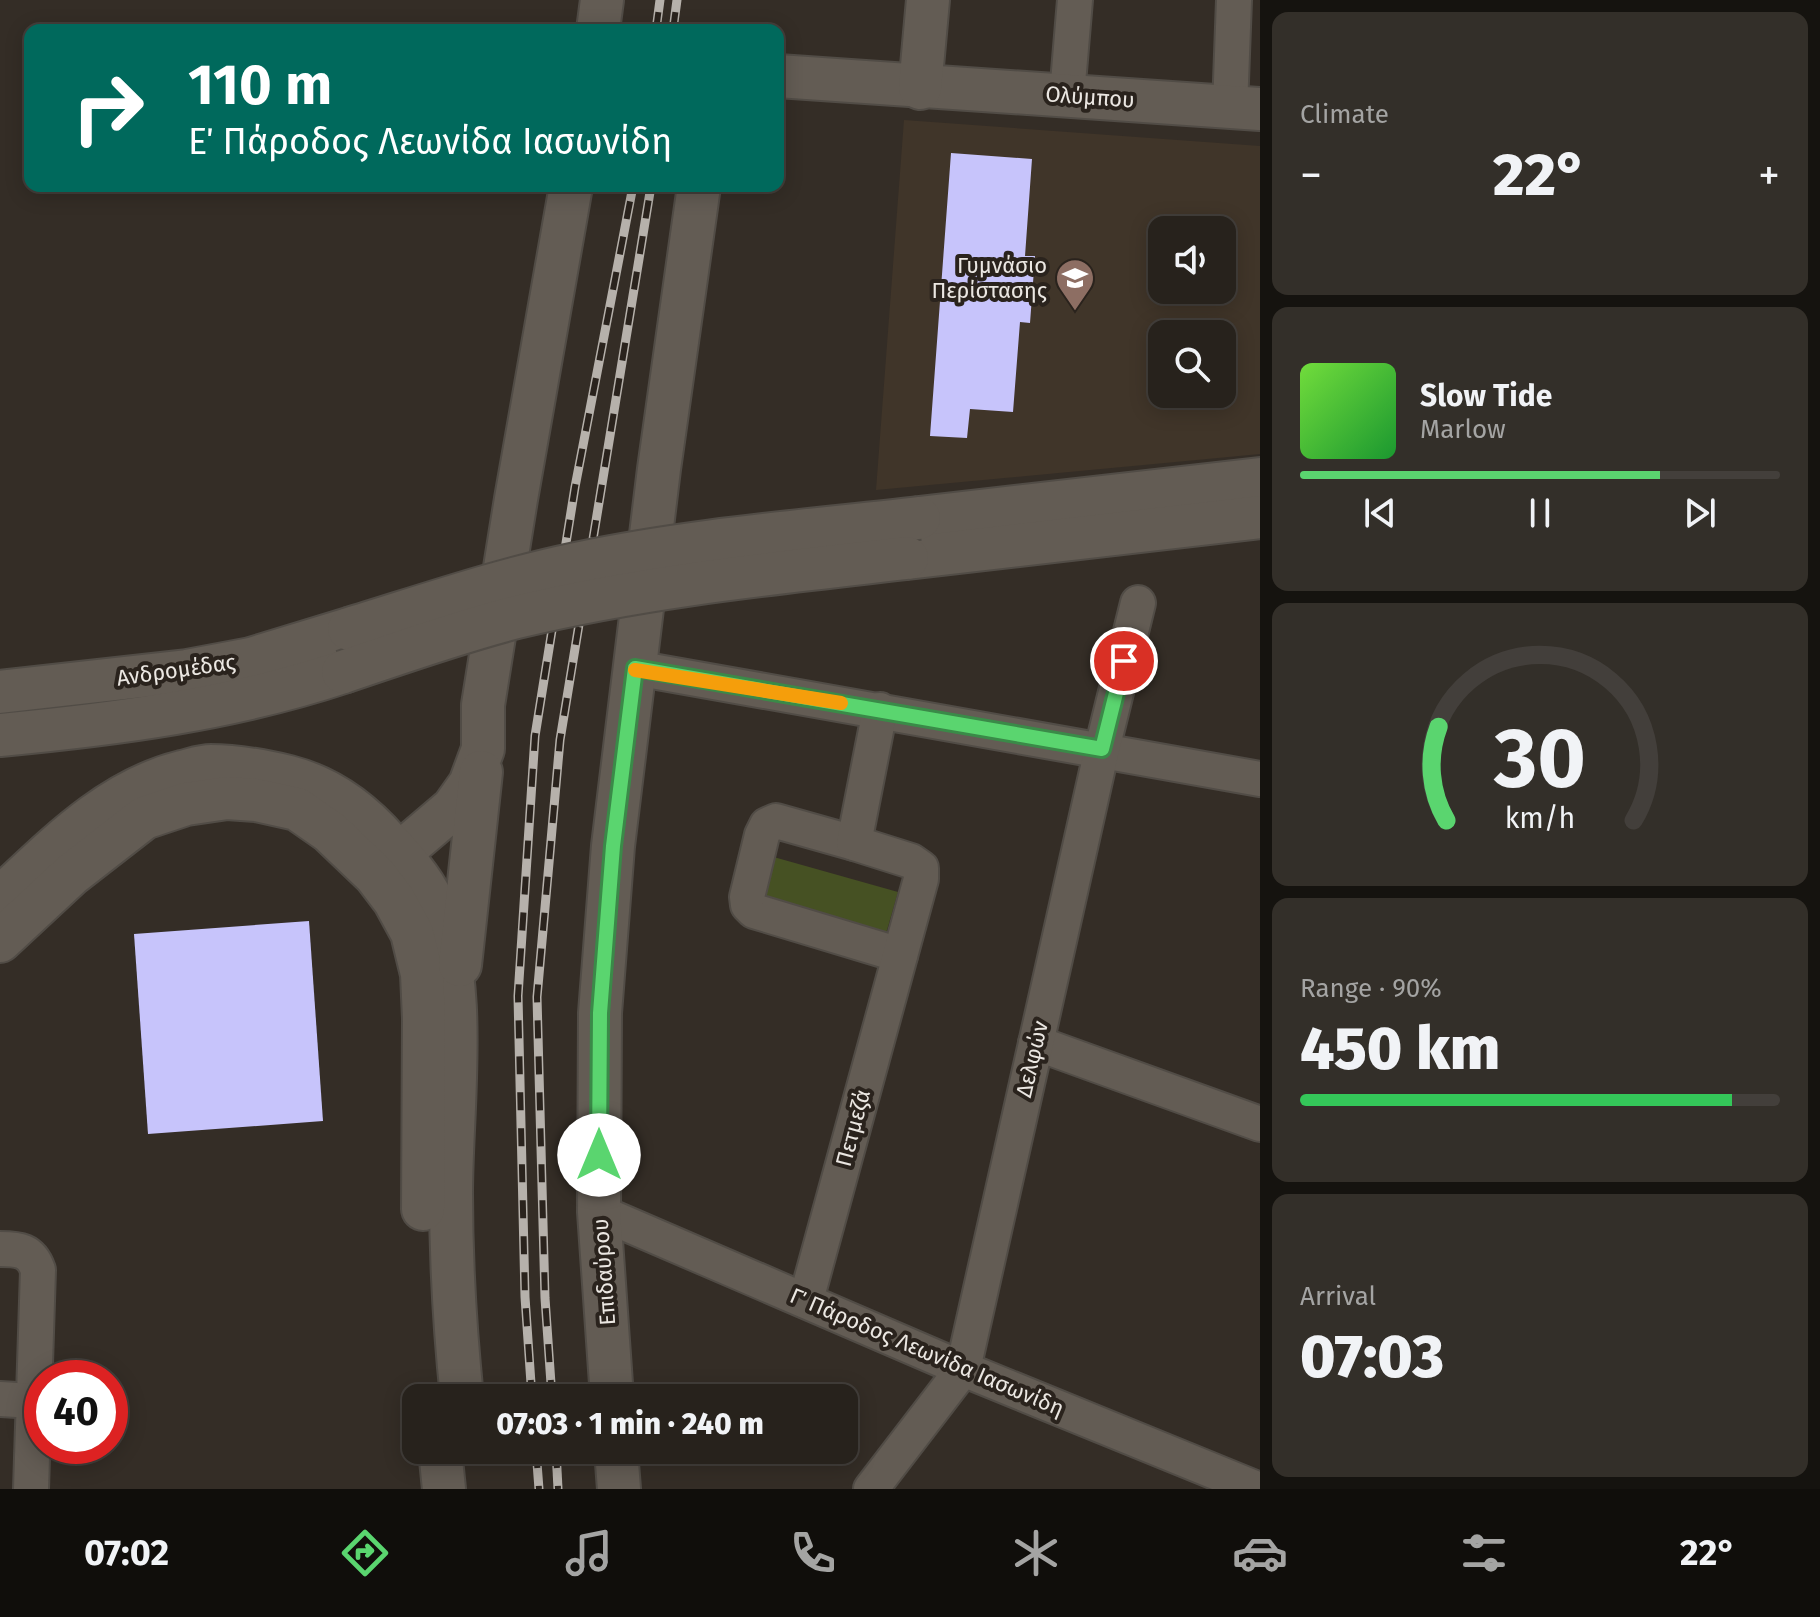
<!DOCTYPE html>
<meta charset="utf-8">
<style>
:root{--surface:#27221c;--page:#332f29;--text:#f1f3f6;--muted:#a4a4a3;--line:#433f3b;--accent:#5ad56f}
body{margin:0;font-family:"Fira Sans",sans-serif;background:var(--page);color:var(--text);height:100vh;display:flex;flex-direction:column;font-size:30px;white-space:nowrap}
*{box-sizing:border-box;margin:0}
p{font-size:26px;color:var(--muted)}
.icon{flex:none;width:44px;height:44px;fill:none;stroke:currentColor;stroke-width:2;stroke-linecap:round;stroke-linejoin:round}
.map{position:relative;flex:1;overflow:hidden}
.details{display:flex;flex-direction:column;gap:12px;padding:12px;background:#15130f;width:560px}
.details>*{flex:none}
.guide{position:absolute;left:24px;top:24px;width:760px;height:168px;border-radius:16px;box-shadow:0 4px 20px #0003,0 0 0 2px var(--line);background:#00695c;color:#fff;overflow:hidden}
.tools{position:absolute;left:1148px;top:216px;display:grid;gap:16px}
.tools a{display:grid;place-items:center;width:88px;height:88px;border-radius:16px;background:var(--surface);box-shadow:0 4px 20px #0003,0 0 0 2px var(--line);font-size:40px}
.speed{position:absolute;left:24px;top:1360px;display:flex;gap:16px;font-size:40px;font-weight:700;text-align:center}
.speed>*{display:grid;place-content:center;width:104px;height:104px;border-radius:50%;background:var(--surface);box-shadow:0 4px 20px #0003,0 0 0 2px var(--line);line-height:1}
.speed .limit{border:12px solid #d22;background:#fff;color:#111}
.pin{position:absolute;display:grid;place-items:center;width:68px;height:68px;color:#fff;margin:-34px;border:4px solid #fff;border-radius:50%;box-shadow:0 2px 8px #0007}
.me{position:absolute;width:88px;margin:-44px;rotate:0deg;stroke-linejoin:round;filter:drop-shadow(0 0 6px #0008)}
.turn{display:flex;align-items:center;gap:28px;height:168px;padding:0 32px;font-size:36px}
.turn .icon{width:104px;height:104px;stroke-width:2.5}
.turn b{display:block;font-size:56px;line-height:68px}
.big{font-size:60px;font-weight:800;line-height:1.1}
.details .tile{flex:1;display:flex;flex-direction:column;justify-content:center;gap:12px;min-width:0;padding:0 28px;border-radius:16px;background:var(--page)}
.details .dial{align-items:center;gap:0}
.dial svg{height:208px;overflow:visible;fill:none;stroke:var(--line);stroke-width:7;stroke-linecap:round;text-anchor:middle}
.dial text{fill:var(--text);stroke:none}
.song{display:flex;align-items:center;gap:24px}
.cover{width:96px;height:96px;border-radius:12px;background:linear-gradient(135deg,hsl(100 70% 55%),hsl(130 70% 35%))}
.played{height:8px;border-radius:4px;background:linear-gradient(90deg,var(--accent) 75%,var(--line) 75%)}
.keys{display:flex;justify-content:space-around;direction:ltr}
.heat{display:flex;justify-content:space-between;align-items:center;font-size:44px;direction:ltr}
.charge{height:12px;border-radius:6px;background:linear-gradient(90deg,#34c759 90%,var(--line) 0)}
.trip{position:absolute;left:402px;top:1384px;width:456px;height:80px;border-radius:16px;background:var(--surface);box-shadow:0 4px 20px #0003,0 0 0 2px var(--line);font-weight:800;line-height:80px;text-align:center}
.dock{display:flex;height:128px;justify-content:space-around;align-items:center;background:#100e0b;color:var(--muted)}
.dock .icon{width:56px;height:56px}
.dock .on{color:var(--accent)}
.dock b{font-size:36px;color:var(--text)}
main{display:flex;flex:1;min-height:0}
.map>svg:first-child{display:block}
.built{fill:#403529;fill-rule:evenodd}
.green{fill:#465123}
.building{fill:#c7c4fb}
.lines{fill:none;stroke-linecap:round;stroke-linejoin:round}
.minor-casing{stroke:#514c46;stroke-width:38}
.tertiary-casing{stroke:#514c46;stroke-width:46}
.minor{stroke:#635c54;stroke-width:34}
.tertiary{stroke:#635c54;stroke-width:42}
.rail-casing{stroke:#b6b1ab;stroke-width:9}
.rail{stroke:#2a231d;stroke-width:6;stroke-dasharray:18;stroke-linecap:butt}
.tertiary-bridge-casing{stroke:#514c46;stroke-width:46;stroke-linecap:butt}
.tertiary-bridge{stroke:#635c54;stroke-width:42}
.route-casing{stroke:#3a8a48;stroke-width:20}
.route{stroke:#5ad56f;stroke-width:14}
.slow{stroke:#f59e0b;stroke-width:14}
.labels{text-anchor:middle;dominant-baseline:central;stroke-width:8;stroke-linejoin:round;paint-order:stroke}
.street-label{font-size:22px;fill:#ebe7e2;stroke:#2a231d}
.poi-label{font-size:22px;fill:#ebe7e2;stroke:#2a231d;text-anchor:end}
</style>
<main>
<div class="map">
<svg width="1260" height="1489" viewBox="0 0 1260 1489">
<rect width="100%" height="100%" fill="#342d26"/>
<path class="built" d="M 904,120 L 1260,146 L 1260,454 L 876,490 ZM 1162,230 L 1222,230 L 1222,290 L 1162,290 ZM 1162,334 L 1222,334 L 1222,394 L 1162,394 Z"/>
<polygon class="green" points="763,854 898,892 879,958 745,919"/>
<g class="building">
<polygon points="951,153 1032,159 1025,256 1035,256 1030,323 1020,322 1013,412 970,409 967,438 930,436"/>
<polygon points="309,921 323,1121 148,1134 134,934"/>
</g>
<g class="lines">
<defs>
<g id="minor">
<polyline points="1067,95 1075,0"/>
<polyline points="1230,108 1234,0"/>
<polyline points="635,668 1260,779"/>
<polyline points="854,843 776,821 767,825 762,835 747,897 748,905 754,911 900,955"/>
<polyline points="1036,1043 1260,1124"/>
<polyline points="599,1212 963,1369 1257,1489"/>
<path d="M 0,1249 C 19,1249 31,1250 38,1270 L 31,1489"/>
<polyline points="806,1300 921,879 921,868 911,861 854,843 880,710"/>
<polyline points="0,1399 33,1401"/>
<polyline points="871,1489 963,1369 1102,749 1138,603"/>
</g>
<g id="tertiary">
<polyline points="598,30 602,0"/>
<polyline points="778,76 1260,109"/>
<polyline points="920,88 928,0"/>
<polyline points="919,518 1260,479"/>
<polyline points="907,558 1260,517"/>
<polyline points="0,692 187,671 251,659 349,629"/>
<path d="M 0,735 C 116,724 232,709 343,672"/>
<polyline points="379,871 453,808 470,784 483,749 483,705 516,499 571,186"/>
<path d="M 0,898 C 54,848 109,790 182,772 C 191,770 201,766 211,766 C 237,766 264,771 289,777 C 328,787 361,811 388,842 C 404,859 421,878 432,900 C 470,978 451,1106 451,1193 C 451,1261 455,1330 462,1398"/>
<polyline points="0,941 72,874 144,818 186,804 227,798 256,800 297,809 330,832 375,875 394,900 412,933 422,974 424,1018 423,1209"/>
<polyline points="460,965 481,772"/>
<polyline points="612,1398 599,1212 600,1013 613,846 659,469 699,186"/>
<polyline points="440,1450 444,1489"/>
<polyline points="616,1450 619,1489"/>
</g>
</defs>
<use href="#minor" class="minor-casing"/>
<use href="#tertiary" class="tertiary-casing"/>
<use href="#minor" class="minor"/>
<use href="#tertiary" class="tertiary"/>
<defs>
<g id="rail">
<polyline points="656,30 660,0"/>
<polyline points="673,30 677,0"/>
<polyline points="532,1398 525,1297 518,996 535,736 575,487 633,186"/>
<polyline points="552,1398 545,1298 537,997 560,740 651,186"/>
<polyline points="536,1450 539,1489"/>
<polyline points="556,1450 558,1489"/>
</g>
</defs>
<use href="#rail" class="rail-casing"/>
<use href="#rail" class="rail"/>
<defs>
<g id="tertiary-bridge">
<path d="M 349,629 C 424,606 499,580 576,564 C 689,540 805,531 919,518"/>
<path d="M 343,672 C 400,653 458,632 517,617 C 645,586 776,573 907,558"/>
</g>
</defs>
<use href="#tertiary-bridge" class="tertiary-bridge-casing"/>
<use href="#tertiary-bridge" class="tertiary-bridge"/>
</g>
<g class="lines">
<defs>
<polyline id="route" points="599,1155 600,1013 613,846 635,668 1102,749 1124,661"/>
</defs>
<use href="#route" class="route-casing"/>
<use href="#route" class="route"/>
<polyline class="slow" points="635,670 841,703"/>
</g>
<defs>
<symbol id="school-pin" viewBox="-11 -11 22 30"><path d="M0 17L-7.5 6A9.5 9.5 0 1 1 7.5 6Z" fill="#8d6e63" stroke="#2a231d"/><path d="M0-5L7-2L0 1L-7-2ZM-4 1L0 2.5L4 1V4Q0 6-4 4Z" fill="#fff"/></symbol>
</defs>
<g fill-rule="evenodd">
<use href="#school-pin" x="1053" y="256" width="44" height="60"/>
</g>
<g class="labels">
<g class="street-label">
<text transform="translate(1090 97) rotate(4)">Ολύμπου</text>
<text transform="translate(176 670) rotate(-8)">Ανδρομέδας</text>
<text transform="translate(1032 1059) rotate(-77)">Δελφών</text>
<text transform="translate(853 1128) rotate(-75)">Πετμεζά</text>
<text transform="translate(604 1272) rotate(-94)">Επιδαύρου</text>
<text transform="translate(927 1352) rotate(23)">Γ΄ Πάροδος Λεωνίδα Ιασωνίδη</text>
</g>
<g class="poi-label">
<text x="1047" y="265">Γυμνάσιο<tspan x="1047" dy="25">Περίστασης</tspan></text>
</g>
</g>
</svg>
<div class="tools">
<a><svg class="icon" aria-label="sound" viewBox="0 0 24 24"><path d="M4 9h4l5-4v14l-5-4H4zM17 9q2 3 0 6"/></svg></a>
<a><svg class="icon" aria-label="search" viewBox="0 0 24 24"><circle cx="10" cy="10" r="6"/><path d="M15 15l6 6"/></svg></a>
</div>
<div class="speed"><div class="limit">40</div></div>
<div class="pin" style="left:1124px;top:661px;background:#d93025"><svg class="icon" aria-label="arrive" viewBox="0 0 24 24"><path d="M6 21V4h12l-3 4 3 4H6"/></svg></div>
<svg class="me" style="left:599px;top:1155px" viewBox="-20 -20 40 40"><circle r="19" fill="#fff"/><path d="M0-13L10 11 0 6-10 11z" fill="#5ad56f"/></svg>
<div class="trip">07:03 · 1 min · 240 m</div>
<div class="guide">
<div class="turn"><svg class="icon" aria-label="right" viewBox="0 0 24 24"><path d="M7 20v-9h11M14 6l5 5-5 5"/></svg><div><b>110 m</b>Ε΄ Πάροδος Λεωνίδα Ιασωνίδη</div></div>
</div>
</div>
<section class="details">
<div class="tile"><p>Climate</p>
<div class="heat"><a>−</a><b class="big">22°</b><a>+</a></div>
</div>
<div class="tile">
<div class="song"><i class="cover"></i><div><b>Slow Tide</b><p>Marlow</p></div></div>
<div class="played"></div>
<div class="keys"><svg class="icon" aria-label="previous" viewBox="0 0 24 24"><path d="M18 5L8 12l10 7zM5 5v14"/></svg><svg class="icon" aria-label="pause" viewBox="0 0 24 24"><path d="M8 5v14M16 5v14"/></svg><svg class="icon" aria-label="next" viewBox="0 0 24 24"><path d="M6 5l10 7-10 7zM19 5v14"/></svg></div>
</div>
<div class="tile dial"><svg viewBox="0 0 100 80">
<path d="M14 69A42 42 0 1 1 86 69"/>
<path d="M14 69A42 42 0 0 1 11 33" stroke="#5ad56f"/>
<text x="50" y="56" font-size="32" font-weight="700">30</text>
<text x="50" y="72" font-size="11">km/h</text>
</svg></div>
<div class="tile"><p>Range · 90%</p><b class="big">450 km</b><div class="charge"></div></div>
<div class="tile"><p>Arrival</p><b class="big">07:03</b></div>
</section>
</main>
<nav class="dock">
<b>07:02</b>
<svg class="icon on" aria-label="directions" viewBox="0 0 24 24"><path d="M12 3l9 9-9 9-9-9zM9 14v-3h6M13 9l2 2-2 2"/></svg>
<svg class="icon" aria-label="music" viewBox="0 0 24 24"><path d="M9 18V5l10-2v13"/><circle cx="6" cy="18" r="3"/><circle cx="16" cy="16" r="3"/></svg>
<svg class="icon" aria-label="phone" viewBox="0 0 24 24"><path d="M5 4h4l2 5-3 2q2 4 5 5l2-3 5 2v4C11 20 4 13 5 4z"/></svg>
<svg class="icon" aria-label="climate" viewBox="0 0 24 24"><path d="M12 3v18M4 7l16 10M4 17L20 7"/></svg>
<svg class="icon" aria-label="car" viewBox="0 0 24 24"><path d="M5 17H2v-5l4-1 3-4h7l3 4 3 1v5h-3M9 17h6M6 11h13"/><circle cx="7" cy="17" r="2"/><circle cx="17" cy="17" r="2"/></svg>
<svg class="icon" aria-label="filters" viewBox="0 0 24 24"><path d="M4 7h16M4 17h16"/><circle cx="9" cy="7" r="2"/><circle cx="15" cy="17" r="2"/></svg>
<b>22°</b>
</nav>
